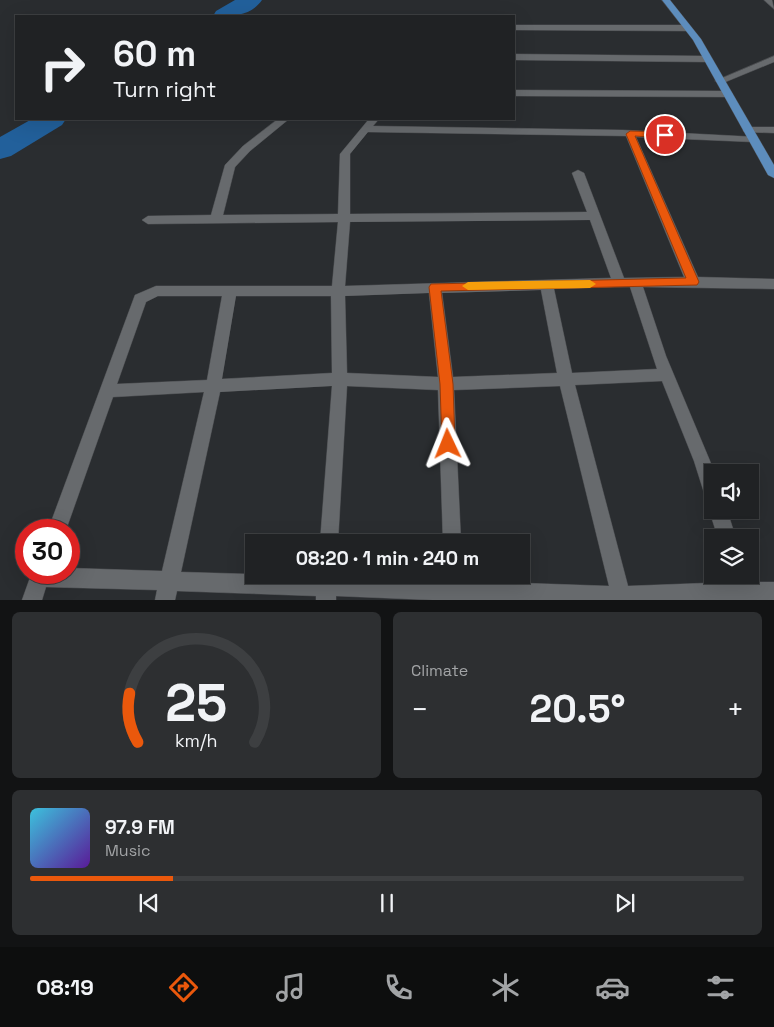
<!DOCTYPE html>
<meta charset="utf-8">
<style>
:root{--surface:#202224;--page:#2d2f31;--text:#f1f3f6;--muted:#a2a4a6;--line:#3d3f41;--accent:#ea580c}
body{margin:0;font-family:"Space Grotesk",sans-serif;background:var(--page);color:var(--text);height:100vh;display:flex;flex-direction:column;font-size:19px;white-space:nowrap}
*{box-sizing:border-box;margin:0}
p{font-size:16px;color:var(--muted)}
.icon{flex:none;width:28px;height:28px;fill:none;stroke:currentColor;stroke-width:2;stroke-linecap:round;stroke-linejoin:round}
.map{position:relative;height:600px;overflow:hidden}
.side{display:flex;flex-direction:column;gap:12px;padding:12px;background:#121314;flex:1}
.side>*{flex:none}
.banner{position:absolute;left:15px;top:15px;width:500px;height:105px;border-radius:0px;box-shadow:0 5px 20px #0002,0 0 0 1px var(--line);background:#202224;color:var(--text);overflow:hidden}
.fabs{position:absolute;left:704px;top:464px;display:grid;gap:10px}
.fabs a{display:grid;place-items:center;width:55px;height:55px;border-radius:0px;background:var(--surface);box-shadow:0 5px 20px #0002,0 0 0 1px var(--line);font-size:25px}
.speed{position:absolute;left:15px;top:519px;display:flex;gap:10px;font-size:25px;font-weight:700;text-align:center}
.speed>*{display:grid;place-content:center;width:65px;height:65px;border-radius:50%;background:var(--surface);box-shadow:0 5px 20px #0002,0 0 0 1px var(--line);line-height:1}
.speed .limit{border:8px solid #d22;background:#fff;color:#111}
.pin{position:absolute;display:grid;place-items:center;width:42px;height:42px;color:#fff;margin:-21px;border:2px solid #fff;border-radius:50%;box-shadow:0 1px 5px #0007}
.me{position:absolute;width:55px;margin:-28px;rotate:358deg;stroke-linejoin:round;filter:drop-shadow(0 0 4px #0008)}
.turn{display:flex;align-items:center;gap:18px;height:105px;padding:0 15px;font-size:22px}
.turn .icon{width:65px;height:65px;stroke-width:2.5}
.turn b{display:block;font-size:35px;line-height:42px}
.big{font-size:38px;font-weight:700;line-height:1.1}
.side .widget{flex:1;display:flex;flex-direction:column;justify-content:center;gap:8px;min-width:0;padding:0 18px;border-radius:8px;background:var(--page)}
.side .dial{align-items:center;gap:0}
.dial svg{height:130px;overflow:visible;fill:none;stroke:var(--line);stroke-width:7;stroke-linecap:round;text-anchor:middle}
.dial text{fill:var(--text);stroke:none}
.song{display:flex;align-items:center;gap:15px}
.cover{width:60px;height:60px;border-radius:8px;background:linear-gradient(135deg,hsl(190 70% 55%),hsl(270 70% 35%))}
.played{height:5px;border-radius:2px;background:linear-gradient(90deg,var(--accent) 20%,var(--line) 20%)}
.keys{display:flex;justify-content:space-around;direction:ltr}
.heat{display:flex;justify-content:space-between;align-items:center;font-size:28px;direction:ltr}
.side .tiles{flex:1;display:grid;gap:12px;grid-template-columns:1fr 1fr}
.widget:last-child{grid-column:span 2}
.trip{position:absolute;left:245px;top:534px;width:285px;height:50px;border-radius:0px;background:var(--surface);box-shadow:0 5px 20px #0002,0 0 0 1px var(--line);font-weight:700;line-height:50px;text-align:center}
.tab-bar{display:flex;height:80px;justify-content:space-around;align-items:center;background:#0d0e0e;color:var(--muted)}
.tab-bar .icon{width:35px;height:35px}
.tab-bar .on{color:var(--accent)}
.tab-bar b{font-size:22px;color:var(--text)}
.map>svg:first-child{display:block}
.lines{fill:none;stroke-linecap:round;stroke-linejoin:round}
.river{fill:#22609b;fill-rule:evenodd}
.minor-casing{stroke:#494b4e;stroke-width:1}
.primary-casing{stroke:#494b4e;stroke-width:1}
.minor{fill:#676a6d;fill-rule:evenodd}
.primary{fill:#5d8dbd;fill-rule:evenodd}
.route{fill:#ea580c;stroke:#983908}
.slow{fill:#f59e0b}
</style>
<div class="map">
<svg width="774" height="600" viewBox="0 0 774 600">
<rect width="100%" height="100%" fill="#2a2d30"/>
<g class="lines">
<g class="river">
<path d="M 235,0 L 262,0 C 250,17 231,16 213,16 L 216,11 Z"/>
<polygon points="32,119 66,119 62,125 11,156 0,159 0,137"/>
</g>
<defs>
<g id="minor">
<polygon points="764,0 772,0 774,9"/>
<polygon points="514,25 688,25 692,28 688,31 514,30"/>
<polygon points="514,54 706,56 711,59 706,62 514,60"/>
<polygon points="774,56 774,62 723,83 715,81"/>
<polygon points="514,90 728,91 733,94 728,97 514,96"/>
<path d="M 278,119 L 289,119 L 250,151 L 235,167 L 223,215 L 338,214 L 340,154 L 369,119 L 379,119 L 373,126 L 623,130 L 757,137 L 758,139 L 753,142 L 636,137 L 698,277 L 774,279 L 774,289 L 643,287 L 666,356 L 710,461 L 714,472 L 712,501 L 706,499 L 694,461 L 662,381 L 575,385 L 628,586 L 733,582 L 730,575 L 750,575 L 752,582 L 774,582 L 774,600 L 432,600 L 336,596 L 336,600 L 316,600 L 316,596 L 177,591 L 175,600 L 155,600 L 157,590 L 46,587 L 42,600 L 22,600 L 32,572 L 69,572 L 69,568 L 162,571 L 204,392 L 113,397 L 66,530 L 48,530 L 135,295 L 156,286 L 332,286 L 338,222 L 148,224 L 142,220 L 148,216 L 211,215 L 225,165 L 243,146 ZM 368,132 L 626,136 L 684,277 L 624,278 L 584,173 L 578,170 L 572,173 L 587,212 L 350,214 L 350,154 ZM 590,220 L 611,278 L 345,286 L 350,222 ZM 615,287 L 630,287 L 657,369 L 572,373 L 554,289 ZM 541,290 L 557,373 L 453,377 L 442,293 ZM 429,293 L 438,377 L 347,373 L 345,296 ZM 158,296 L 222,296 L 207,380 L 117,384 L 146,302 ZM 236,296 L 331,296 L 332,373 L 222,379 ZM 332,386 L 320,542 L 338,542 L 347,386 L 438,390 L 443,542 L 461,542 L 454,390 L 560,386 L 609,586 L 463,581 L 463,575 L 443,575 L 444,581 L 336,577 L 337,575 L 317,576 L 181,572 L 220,392 Z"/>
<polygon points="748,127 774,127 774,133 744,132 743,130"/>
<polygon points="712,504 712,510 727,510 736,538 718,538 709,510"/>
</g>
<polygon id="primary" points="662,0 670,0 701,39 774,165 774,178 768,175 693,40"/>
</defs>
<use href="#minor" class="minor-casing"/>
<use href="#primary" class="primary-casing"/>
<use href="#minor" class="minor"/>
<use href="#primary" class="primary"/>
</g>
<polygon class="route" points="630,131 665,132 669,135 665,138 635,136 699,282 697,285 441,291 453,384 455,444 453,448 448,450 444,448 442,444 440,384 429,287 431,284 686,278 626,134"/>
<polygon class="slow" points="590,280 596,284 590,288 468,290 462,286 468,282"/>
</svg>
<div class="fabs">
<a><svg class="icon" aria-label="sound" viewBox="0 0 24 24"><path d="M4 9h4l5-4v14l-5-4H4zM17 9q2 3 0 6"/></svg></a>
<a><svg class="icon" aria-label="layers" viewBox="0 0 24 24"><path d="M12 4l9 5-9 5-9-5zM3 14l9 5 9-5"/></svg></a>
</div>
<div class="speed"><div class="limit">30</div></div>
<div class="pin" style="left:665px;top:135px;background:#d93025"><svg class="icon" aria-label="arrive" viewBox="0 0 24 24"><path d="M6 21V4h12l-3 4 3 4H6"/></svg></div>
<svg class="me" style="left:448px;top:444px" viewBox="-20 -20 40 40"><path d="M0-17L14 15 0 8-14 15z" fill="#ea580c" stroke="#fff" stroke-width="4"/></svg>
<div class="trip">08:20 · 1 min · 240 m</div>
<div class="banner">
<div class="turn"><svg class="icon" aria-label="right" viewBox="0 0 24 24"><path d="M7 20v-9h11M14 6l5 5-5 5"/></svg><div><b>60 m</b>Turn right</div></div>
</div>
</div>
<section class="side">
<div class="tiles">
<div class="widget dial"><svg viewBox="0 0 100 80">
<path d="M14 69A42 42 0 1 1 86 69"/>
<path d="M14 69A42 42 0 0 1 9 39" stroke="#ea580c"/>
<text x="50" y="56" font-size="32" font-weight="700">25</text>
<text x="50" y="72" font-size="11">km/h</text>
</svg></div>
<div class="widget"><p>Climate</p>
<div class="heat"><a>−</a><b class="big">20.5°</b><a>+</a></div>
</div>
<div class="widget">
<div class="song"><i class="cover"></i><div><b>97.9 FM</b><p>Music</p></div></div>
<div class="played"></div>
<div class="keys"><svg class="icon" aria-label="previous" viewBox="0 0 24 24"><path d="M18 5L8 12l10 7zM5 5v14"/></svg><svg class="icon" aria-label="pause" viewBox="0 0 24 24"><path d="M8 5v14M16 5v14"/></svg><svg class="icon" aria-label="next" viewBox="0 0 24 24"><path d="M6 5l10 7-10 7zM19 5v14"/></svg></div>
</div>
</div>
</section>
<nav class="tab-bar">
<b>08:19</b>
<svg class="icon on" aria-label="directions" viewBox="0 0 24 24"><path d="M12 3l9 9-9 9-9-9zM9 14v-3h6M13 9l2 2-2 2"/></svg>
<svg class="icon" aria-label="music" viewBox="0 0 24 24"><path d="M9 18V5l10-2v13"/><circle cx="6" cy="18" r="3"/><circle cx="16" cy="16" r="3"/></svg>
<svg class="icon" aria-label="phone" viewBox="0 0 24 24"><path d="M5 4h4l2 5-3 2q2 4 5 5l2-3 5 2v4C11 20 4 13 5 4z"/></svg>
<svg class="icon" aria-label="climate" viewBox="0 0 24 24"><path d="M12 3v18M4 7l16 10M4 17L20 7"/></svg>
<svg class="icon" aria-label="car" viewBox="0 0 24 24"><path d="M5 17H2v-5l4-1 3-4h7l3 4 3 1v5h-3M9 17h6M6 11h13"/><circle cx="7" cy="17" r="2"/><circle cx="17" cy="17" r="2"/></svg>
<svg class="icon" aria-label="filters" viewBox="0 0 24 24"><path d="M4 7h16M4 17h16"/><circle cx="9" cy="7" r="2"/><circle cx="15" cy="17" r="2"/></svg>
</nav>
